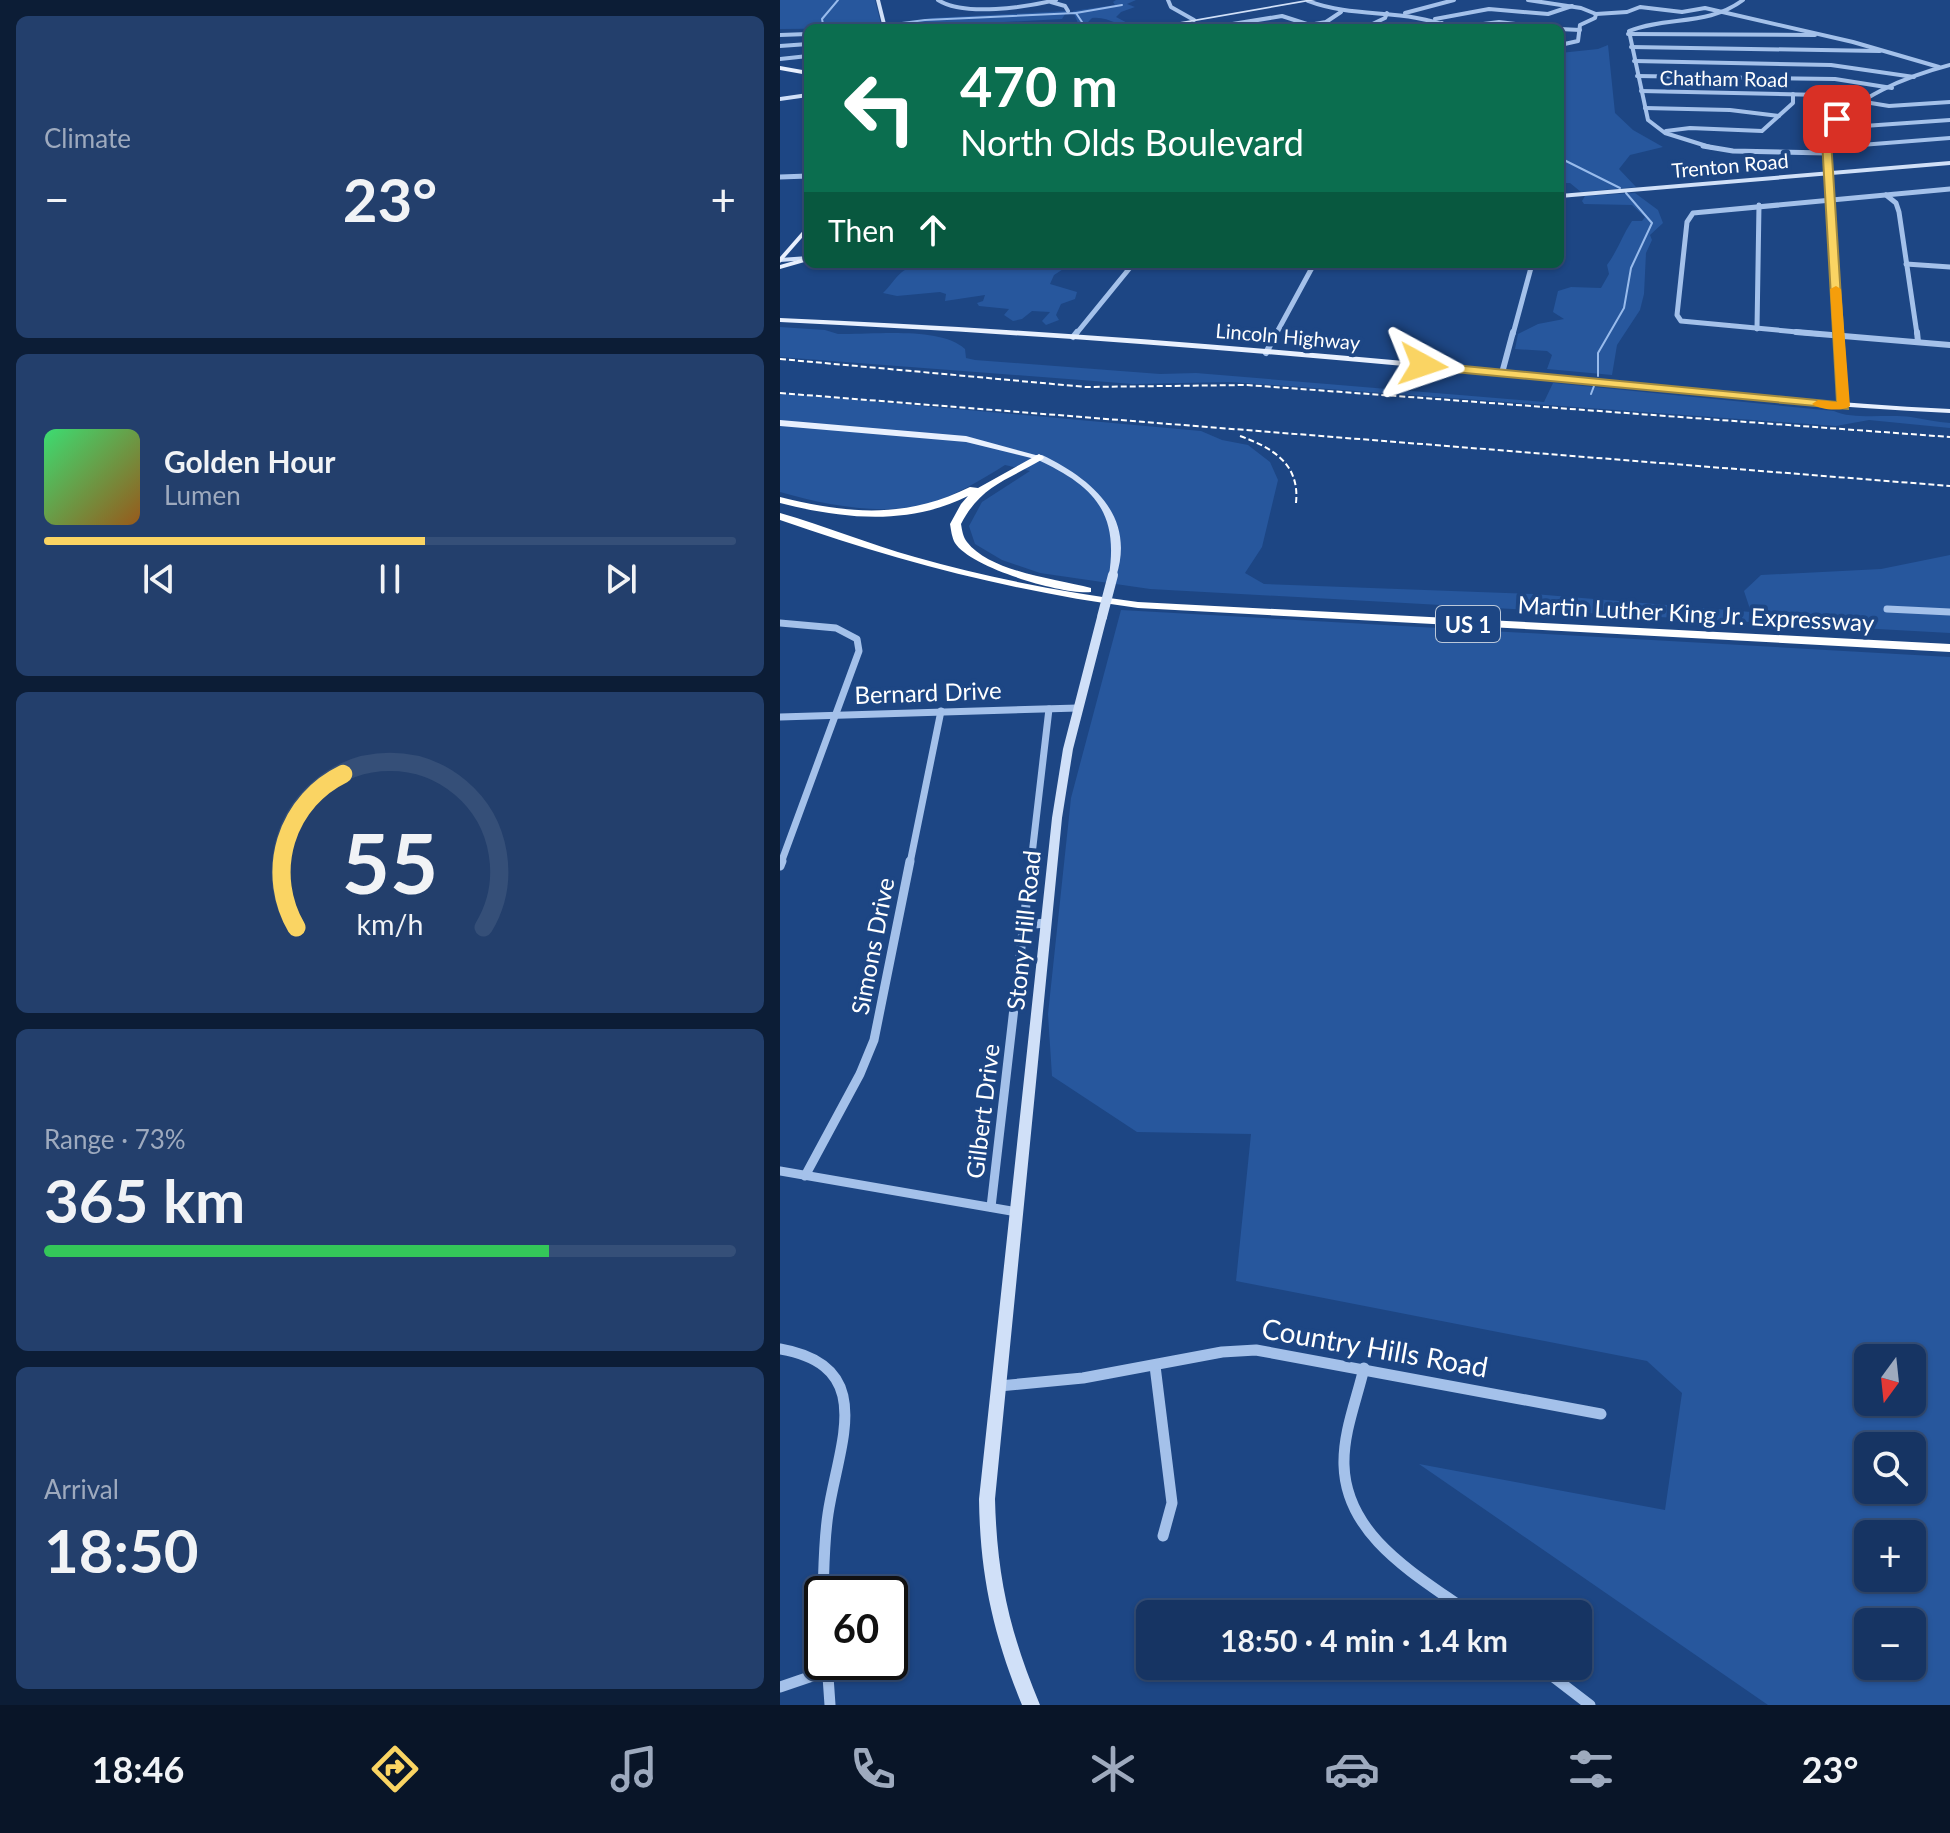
<!DOCTYPE html>
<meta charset="utf-8">
<style>
:root{--surface:#163463;--page:#233f6c;--text:#f1f3f6;--muted:#9eaabe;--line:#354f78;--accent:#fad463}
body{margin:0;font-family:Lato,sans-serif;background:var(--page);color:var(--text);height:100vh;display:flex;flex-direction:column;font-size:30px;white-space:nowrap}
*{box-sizing:border-box;margin:0}
p{font-size:26px;color:var(--muted)}
.icon{flex:none;width:44px;height:44px;fill:none;stroke:currentColor;stroke-width:2;stroke-linecap:round;stroke-linejoin:round}
.map{position:relative;flex:1;overflow:hidden}
.side{display:flex;flex-direction:column;gap:16px;padding:16px;background:#0c1d36;width:780px}
.side>*{flex:none}
.banner{position:absolute;left:24px;top:24px;width:760px;height:244px;border-radius:12px;box-shadow:0 2px 6px #0004,0 0 0 2px var(--line);background:#0b6e4f;color:#fff;overflow:hidden}
.needle{width:52px;rotate:195deg}
.fabs{position:absolute;left:1074px;top:1344px;display:grid;gap:16px}
.fabs a{display:grid;place-items:center;width:72px;height:72px;border-radius:12px;background:var(--surface);box-shadow:0 2px 6px #0004,0 0 0 2px var(--line);font-size:40px}
.speed{position:absolute;left:24px;top:1576px;display:flex;gap:16px;font-size:40px;font-weight:700;text-align:center}
.speed>*{display:grid;place-content:center;width:104px;height:104px;border-radius:50%;background:var(--surface);box-shadow:0 2px 6px #0004,0 0 0 2px var(--line);line-height:1}
.speed .limit{border:4px solid #111;border-radius:12px;background:#fff;color:#111}
.pin{position:absolute;display:grid;place-items:center;width:68px;height:68px;color:#fff;margin:-34px;border-radius:16px;box-shadow:0 4px 12px #0006}
.me{position:absolute;width:88px;margin:-44px;rotate:95deg;stroke-linejoin:round;filter:drop-shadow(0 0 6px #0008)}
.turn{display:flex;align-items:center;gap:28px;height:168px;padding:0 24px;font-size:36px}
.turn .icon{width:104px;height:104px;stroke-width:2.5}
.turn b{display:block;font-size:56px;line-height:68px}
.then{display:flex;align-items:center;height:76px;padding:0 24px;background:#0003;gap:16px;font-size:30px}
.big{font-size:60px;font-weight:700;line-height:1.1}
.side .card{flex:1;display:flex;flex-direction:column;justify-content:center;gap:12px;min-width:0;padding:0 28px;border-radius:12px;background:var(--page)}
.side .dial{align-items:center;gap:0}
.dial svg{height:208px;overflow:visible;fill:none;stroke:var(--line);stroke-width:7;stroke-linecap:round;text-anchor:middle}
.dial text{fill:var(--text);stroke:none}
.song{display:flex;align-items:center;gap:24px}
.cover{width:96px;height:96px;border-radius:12px;background:linear-gradient(135deg,hsl(140 70% 55%),hsl(30 70% 35%))}
.played{height:8px;border-radius:4px;background:linear-gradient(90deg,var(--accent) 55%,var(--line) 55%)}
.keys{display:flex;justify-content:space-around;direction:ltr}
.heat{display:flex;justify-content:space-between;align-items:center;font-size:44px;direction:ltr}
.charge{height:12px;border-radius:6px;background:linear-gradient(90deg,#34c759 73%,var(--line) 0)}
.trip{position:absolute;left:356px;top:1600px;width:456px;height:80px;border-radius:12px;background:var(--surface);box-shadow:0 2px 6px #0004,0 0 0 2px var(--line);font-weight:700;line-height:80px;text-align:center}
.tab-bar{display:flex;height:128px;justify-content:space-around;align-items:center;background:#091528;color:var(--muted)}
.tab-bar .icon{width:56px;height:56px}
.tab-bar .on{color:var(--accent)}
.tab-bar b{font-size:36px;color:var(--text)}
main{display:flex;flex:1;min-height:0}
.map>svg:first-child{display:block}
.green{fill:#27579d;fill-rule:evenodd}
.lines{fill:none;stroke-linecap:round;stroke-linejoin:round}
.stream{stroke:#98bbec;stroke-width:2}
.street-far5{stroke:#a4c1ea;stroke-width:4}
.street-far4{stroke:#a4c1ea;stroke-width:5}
.street-far3{stroke:#a4c1ea;stroke-width:6}
.street-far2{stroke:#a4c1ea;stroke-width:7}
.street-far1{stroke:#a4c1ea;stroke-width:9}
.street{stroke:#a4c1ea;stroke-width:11}
.secondary{fill:#d0e0f8;fill-rule:evenodd}
.primary{fill:#e8f0fe;fill-rule:evenodd}
.highway{fill:#fff;fill-rule:evenodd}
.rail{stroke:#fff;stroke-width:2;stroke-dasharray:6 3;stroke-linecap:butt}
.secondary-bridge{stroke:#d0e0f8;stroke-width:10}
.route{fill:#fad463;stroke:#a28a40;stroke-width:2}
.slow{fill:#f59e0b}
.labels{text-anchor:middle;dominant-baseline:central;stroke-width:8;stroke-linejoin:round;paint-order:stroke}
.far-street-label{font-size:20px;fill:#fff;stroke:#1d4684}
.shield{fill:#1d4684;stroke:#bbc8da;stroke-width:2}
.shield-label{font-size:22px;font-weight:bold;fill:#fff}
.street-label{font-size:24px;fill:#fff;stroke:#1d4684}
.near-street-label{font-size:28px;fill:#fff;stroke:#1d4684}
</style>
<main>
<section class="side">
<div class="card"><p>Climate</p>
<div class="heat"><a>−</a><b class="big">23°</b><a>+</a></div>
</div>
<div class="card">
<div class="song"><i class="cover"></i><div><b>Golden Hour</b><p>Lumen</p></div></div>
<div class="played"></div>
<div class="keys"><svg class="icon" aria-label="previous" viewBox="0 0 24 24"><path d="M18 5L8 12l10 7zM5 5v14"/></svg><svg class="icon" aria-label="pause" viewBox="0 0 24 24"><path d="M8 5v14M16 5v14"/></svg><svg class="icon" aria-label="next" viewBox="0 0 24 24"><path d="M6 5l10 7-10 7zM19 5v14"/></svg></div>
</div>
<div class="card dial"><svg viewBox="0 0 100 80">
<path d="M14 69A42 42 0 1 1 86 69"/>
<path d="M14 69A42 42 0 0 1 32 10" stroke="#fad463"/>
<text x="50" y="56" font-size="32" font-weight="700">55</text>
<text x="50" y="72" font-size="11">km/h</text>
</svg></div>
<div class="card"><p>Range · 73%</p><b class="big">365 km</b><div class="charge"></div></div>
<div class="card"><p>Arrival</p><b class="big">18:50</b></div>
</section>
<div class="map">
<svg width="1170" height="1705" viewBox="0 0 1170 1705">
<rect width="100%" height="100%" fill="#1d4684"/>
<g class="green">
<polygon points="0,0 95,0 102,28 0,29"/>
<path d="M 336,0 L 356,0 L 347,4 L 355,7 L 341,12 L 336,17 L 357,28 C 339,28 329,16 312,18 L 307,23 L 312,28 L 300,28 L 293,11 L 335,5 L 333,2 Z"/>
<polygon points="287,11 282,19 111,28 110,26 152,18"/>
<polygon points="828,45 835,113 853,130 883,147 850,155 839,169 856,187 801,192 790,183 780,183 780,53 818,49"/>
<path d="M 855,193 L 878,210 L 883,223 L 870,235 L 872,240 L 866,253 L 864,294 L 860,310 L 837,345 L 832,375 L 767,369 L 772,355 L 767,351 L 735,349 L 738,334 L 758,324 L 784,319 L 773,312 L 778,291 L 791,287 L 821,288 L 829,274 L 827,265 C 838,250 842,236 852,221 L 862,221 L 865,217 L 852,205 L 804,204 L 802,201 L 805,196 Z"/>
<path d="M 182,264 L 291,264 L 274,275 L 270,284 L 297,292 L 295,299 L 281,304 L 276,315 L 279,320 L 266,325 L 262,321 L 270,312 L 252,311 L 242,319 L 233,321 L 224,315 L 229,309 L 199,306 L 197,303 L 203,301 L 205,295 L 165,301 L 166,294 L 160,292 L 117,296 L 103,293 C 113,284 116,273 131,267 C 147,261 165,274 182,264 Z"/>
<path d="M 0,327 L 45,330 L 58,334 C 92,335 160,326 185,349 L 186,358 L 195,360 L 380,374 L 416,373 L 764,402 L 773,383 L 1054,411 C 1073,420 1108,414 1131,417 C 1144,419 1157,422 1170,423 L 1170,428 L 1089,420 L 1056,426 L 451,382 L 353,384 L 0,357 Z"/>
<path d="M 0,393 L 421,431 L 442,440 L 468,445 L 490,462 L 498,480 L 482,547 L 465,573 L 484,584 L 754,594 L 971,612 L 964,591 L 981,575 L 1101,569 L 1170,555 L 1170,633 L 370,589 L 260,573 L 222,560 L 195,544 L 189,526 L 202,502 L 250,471 L 225,465 C 201,480 175,496 147,504 C 101,516 45,505 0,492 Z"/>
<path d="M 341,610 L 1170,657 L 1170,1705 L 988,1705 L 639,1464 L 885,1510 L 902,1393 L 867,1361 L 456,1281 L 471,1134 L 357,1132 L 272,1076 L 268,1014 L 291,798 ZM 1088,1358 L 1132,1358 L 1132,1402 L 1088,1402 ZM 1088,1446 L 1132,1446 L 1132,1490 L 1088,1490 ZM 1088,1534 L 1132,1534 L 1132,1578 L 1088,1578 ZM 1088,1622 L 1132,1622 L 1132,1666 L 1088,1666 Z"/>
</g>
<g class="lines">
<g class="stream">
<polyline points="58,0 42,19 43,24 91,27 145,20 296,13 306,28"/>
<polyline points="296,13 342,5"/>
<polyline points="780,158 840,188"/>
<polyline points="818,376 818,353 844,308 851,268 872,223 846,193"/>
<polyline points="811,394 814,386"/>
</g>
<g class="street-far5">
<path d="M 158,0 C 185,17 246,7 276,0"/>
<polyline points="388,0 391,7 414,20"/>
<polyline points="748,0 801,8 816,14 815,18 800,25 798,41 780,45"/>
<path d="M 528,1 C 575,19 626,8 672,28"/>
<polyline points="271,2 285,6 288,11"/>
<polyline points="625,13 674,0"/>
<polyline points="816,14 847,12 860,7 902,12 925,8 1073,42 1159,67"/>
<polyline points="655,19 709,9 768,14 792,6"/>
<polyline points="428,28 502,16 530,25"/>
<polyline points="512,28 546,22 561,12"/>
<polyline points="584,28 605,18 607,13"/>
<polyline points="638,28 662,23"/>
<polyline points="672,28 719,22 768,28"/>
<polyline points="780,29 800,30"/>
<polyline points="848,34 1035,35"/>
<polyline points="0,35 28,34"/>
<polyline points="0,46 28,44"/>
<polyline points="851,47 1100,51"/>
<polyline points="0,59 28,56"/>
<polyline points="854,61 1051,65 1134,77"/>
<polyline points="857,76 1055,79 1112,88"/>
<polyline points="861,91 1042,95 1109,106 1170,102"/>
<polyline points="865,108 950,110 999,116"/>
<polyline points="1053,123 1084,126 1170,120"/>
<polyline points="886,131 910,128 982,131 1013,103 1013,94"/>
<polyline points="1046,144 1081,145 1170,138"/>
<path d="M 933,148 L 885,133 L 868,120 L 849,31 C 887,16 929,26 963,0"/>
<path d="M 1048,148 L 1047,134 C 1073,97 1128,76 1170,65"/>
</g>
<g class="street-far4">
<polyline points="923,146 953,151 1047,153"/>
<polyline points="1048,146 1059,334"/>
<polyline points="0,177 28,176"/>
<polyline points="1106,195 1116,203 1119,212 1137,334"/>
<polyline points="1126,264 1170,267"/>
<polyline points="977,329 979,205"/>
<polyline points="296,334 353,264"/>
<polyline points="496,334 534,264"/>
<polyline points="733,334 752,264"/>
<polyline points="1039,334 901,321 897,315 907,222 913,213 1170,189"/>
</g>
<g class="street-far3">
<polyline points="1016,332 1170,345"/>
<polyline points="1059,332 1064,406"/>
<polyline points="1137,332 1138,342"/>
<polyline points="293,337 297,332"/>
<polyline points="486,353 497,332"/>
<polyline points="722,373 733,332"/>
</g>
<g class="street-far2">
<polyline points="1107,609 1170,612"/>
<polyline points="0,623 56,628 77,639 79,651 1,863"/>
<polyline points="0,717 298,708"/>
<polyline points="130,863 161,711"/>
<polyline points="251,863 269,709"/>
</g>
<g class="street-far1">
<polyline points="0,866 2,861"/>
<polyline points="243,925 266,923"/>
<polyline points="0,1171 237,1212"/>
<polyline points="25,1176 80,1074 94,1040 130,861"/>
<polyline points="211,1207 251,861"/>
</g>
<g class="street">
<path d="M 0,1349 C 99,1366 58,1445 48,1514 C 44,1540 44,1567 43,1594"/>
<polyline points="375,1366 392,1503 383,1536"/>
<path d="M 584,1368 C 577,1399 563,1432 564,1465 C 566,1538 639,1576 691,1614"/>
<polyline points="219,1386 303,1378 442,1352 476,1350 821,1414"/>
<polyline points="47,1662 50,1705"/>
<polyline points="759,1666 810,1705"/>
<polyline points="0,1687 47,1671"/>
</g>
<g class="secondary">
<polygon points="96,0 100,0 107,28 103,28"/>
<polygon points="526,0 536,0 376,28 366,28"/>
<polygon points="28,93 28,97 0,101 0,97"/>
<polygon points="1170,161 1170,165 780,198 780,194"/>
<polygon points="28,256 28,260 0,262 0,258"/>
<path d="M 256,455 L 262,455 C 312,479 356,516 336,577 L 330,577 L 329,575 C 339,510 312,485 256,459 Z"/>
<path d="M 322,614 L 327,617 L 293,749 L 282,818 L 215,1499 C 217,1578 230,1633 260,1705 L 242,1705 C 213,1634 200,1575 199,1499 L 272,818 L 283,749 L 317,617 Z"/>
</g>
<g class="primary">
<polygon points="0,66 28,71 28,75 0,70"/>
<polygon points="28,225 28,231 0,263 0,257"/>
<polygon points="28,257 28,261 0,269 0,265"/>
<path d="M 0,318 C 215,327 431,343 646,363 C 820,379 995,400 1170,409 L 1170,413 C 995,405 820,384 646,368 C 431,348 215,332 0,322 Z"/>
<polygon points="0,420 186,436 263,457 259,460 186,442 0,426"/>
</g>
<g class="highway">
<path d="M 259,454 L 264,457 L 263,459 C 228,480 201,485 181,524 C 182,530 183,537 187,542 C 210,572 276,579 311,588 L 311,592 C 283,595 191,568 175,543 C 172,538 171,530 170,524 L 181,504 L 188,496 C 128,526 63,519 0,503 L 0,497 C 69,514 125,519 190,487 L 198,488 Z"/>
<path d="M 0,513 C 45,526 89,544 135,557 C 208,578 283,592 358,602 L 1170,644 L 1170,652 L 358,608 C 235,592 117,561 0,520 Z"/>
</g>
<g class="rail">
<polyline points="0,359 306,387 467,385 1170,437"/>
<polyline points="0,393 1170,486"/>
<path d="M 460,436 C 493,448 520,464 516,503"/>
</g>
<polyline class="secondary-bridge" points="322,617 333,575"/>
</g>
<polygon class="route" points="1053,117 1061,119 1053,129 1051,140 1068,409 643,369 637,365 643,362 1057,402 1042,140 1045,129"/>
<path class="slow" d="M 1056,286 L 1061,289 L 1070,406 C 1062,412 1040,410 1032,404 L 1038,400 L 1057,402 L 1050,289 Z"/>
<g class="labels">
<g class="far-street-label">
<text transform="translate(944 78) rotate(1)">Chatham Road</text>
<text transform="translate(950 165) rotate(-5)">Trenton Road</text>
<text transform="translate(508 336) rotate(5)">Lincoln Highway</text>
</g>
<rect class="shield" x="656" y="606" width="64" height="36" rx="6"/>
<g class="shield-label">
<text x="688" y="624">US 1</text>
</g>
<g class="street-label">
<text transform="translate(916 613) rotate(3)">Martin Luther King Jr. Expressway</text>
<text transform="translate(148 692) rotate(-2)">Bernard Drive</text>
<text transform="translate(243 930) rotate(-84)">Stony Hill Road</text>
<text transform="translate(92 946) rotate(-79)">Simons Drive</text>
<text transform="translate(202 1111) rotate(-83)">Gilbert Drive</text>
</g>
<g class="near-street-label">
<text transform="translate(595 1347) rotate(10)">Country Hills Road</text>
</g>
</g>
</svg>
<div class="fabs">
<a><svg class="needle" viewBox="-14 -14 28 28"><path d="M0-13l5 13h-10z" fill="#e53935"/><path d="M0 13l5-13h-10z" fill="#9eaabe"/></svg></a>
<a><svg class="icon" aria-label="search" viewBox="0 0 24 24"><circle cx="10" cy="10" r="6"/><path d="M15 15l6 6"/></svg></a>
<a>+</a>
<a>−</a>
</div>
<div class="speed"><div class="limit">60</div></div>
<div class="pin" style="left:1057px;top:119px;background:#d93025"><svg class="icon" aria-label="arrive" viewBox="0 0 24 24"><path d="M6 21V4h12l-3 4 3 4H6"/></svg></div>
<svg class="me" style="left:643px;top:365px" viewBox="-20 -20 40 40"><path d="M0-17L14 15 0 8-14 15z" fill="#fad463" stroke="#fff" stroke-width="4"/></svg>
<div class="trip">18:50 · 4 min · 1.4 km</div>
<div class="banner">
<div class="turn"><svg class="icon" aria-label="left" viewBox="0 0 24 24"><path d="M17 20v-9H6M10 6l-5 5 5 5"/></svg><div><b>470 m</b>North Olds Boulevard</div></div>
<div class="then">Then<svg class="icon" aria-label="ahead" viewBox="0 0 24 24"><path d="M12 20V5M6 11l6-6 6 6"/></svg></div>
</div>
</div>
</main>
<nav class="tab-bar">
<b>18:46</b>
<svg class="icon on" aria-label="directions" viewBox="0 0 24 24"><path d="M12 3l9 9-9 9-9-9zM9 14v-3h6M13 9l2 2-2 2"/></svg>
<svg class="icon" aria-label="music" viewBox="0 0 24 24"><path d="M9 18V5l10-2v13"/><circle cx="6" cy="18" r="3"/><circle cx="16" cy="16" r="3"/></svg>
<svg class="icon" aria-label="phone" viewBox="0 0 24 24"><path d="M5 4h4l2 5-3 2q2 4 5 5l2-3 5 2v4C11 20 4 13 5 4z"/></svg>
<svg class="icon" aria-label="climate" viewBox="0 0 24 24"><path d="M12 3v18M4 7l16 10M4 17L20 7"/></svg>
<svg class="icon" aria-label="car" viewBox="0 0 24 24"><path d="M5 17H2v-5l4-1 3-4h7l3 4 3 1v5h-3M9 17h6M6 11h13"/><circle cx="7" cy="17" r="2"/><circle cx="17" cy="17" r="2"/></svg>
<svg class="icon" aria-label="filters" viewBox="0 0 24 24"><path d="M4 7h16M4 17h16"/><circle cx="9" cy="7" r="2"/><circle cx="15" cy="17" r="2"/></svg>
<b>23°</b>
</nav>
